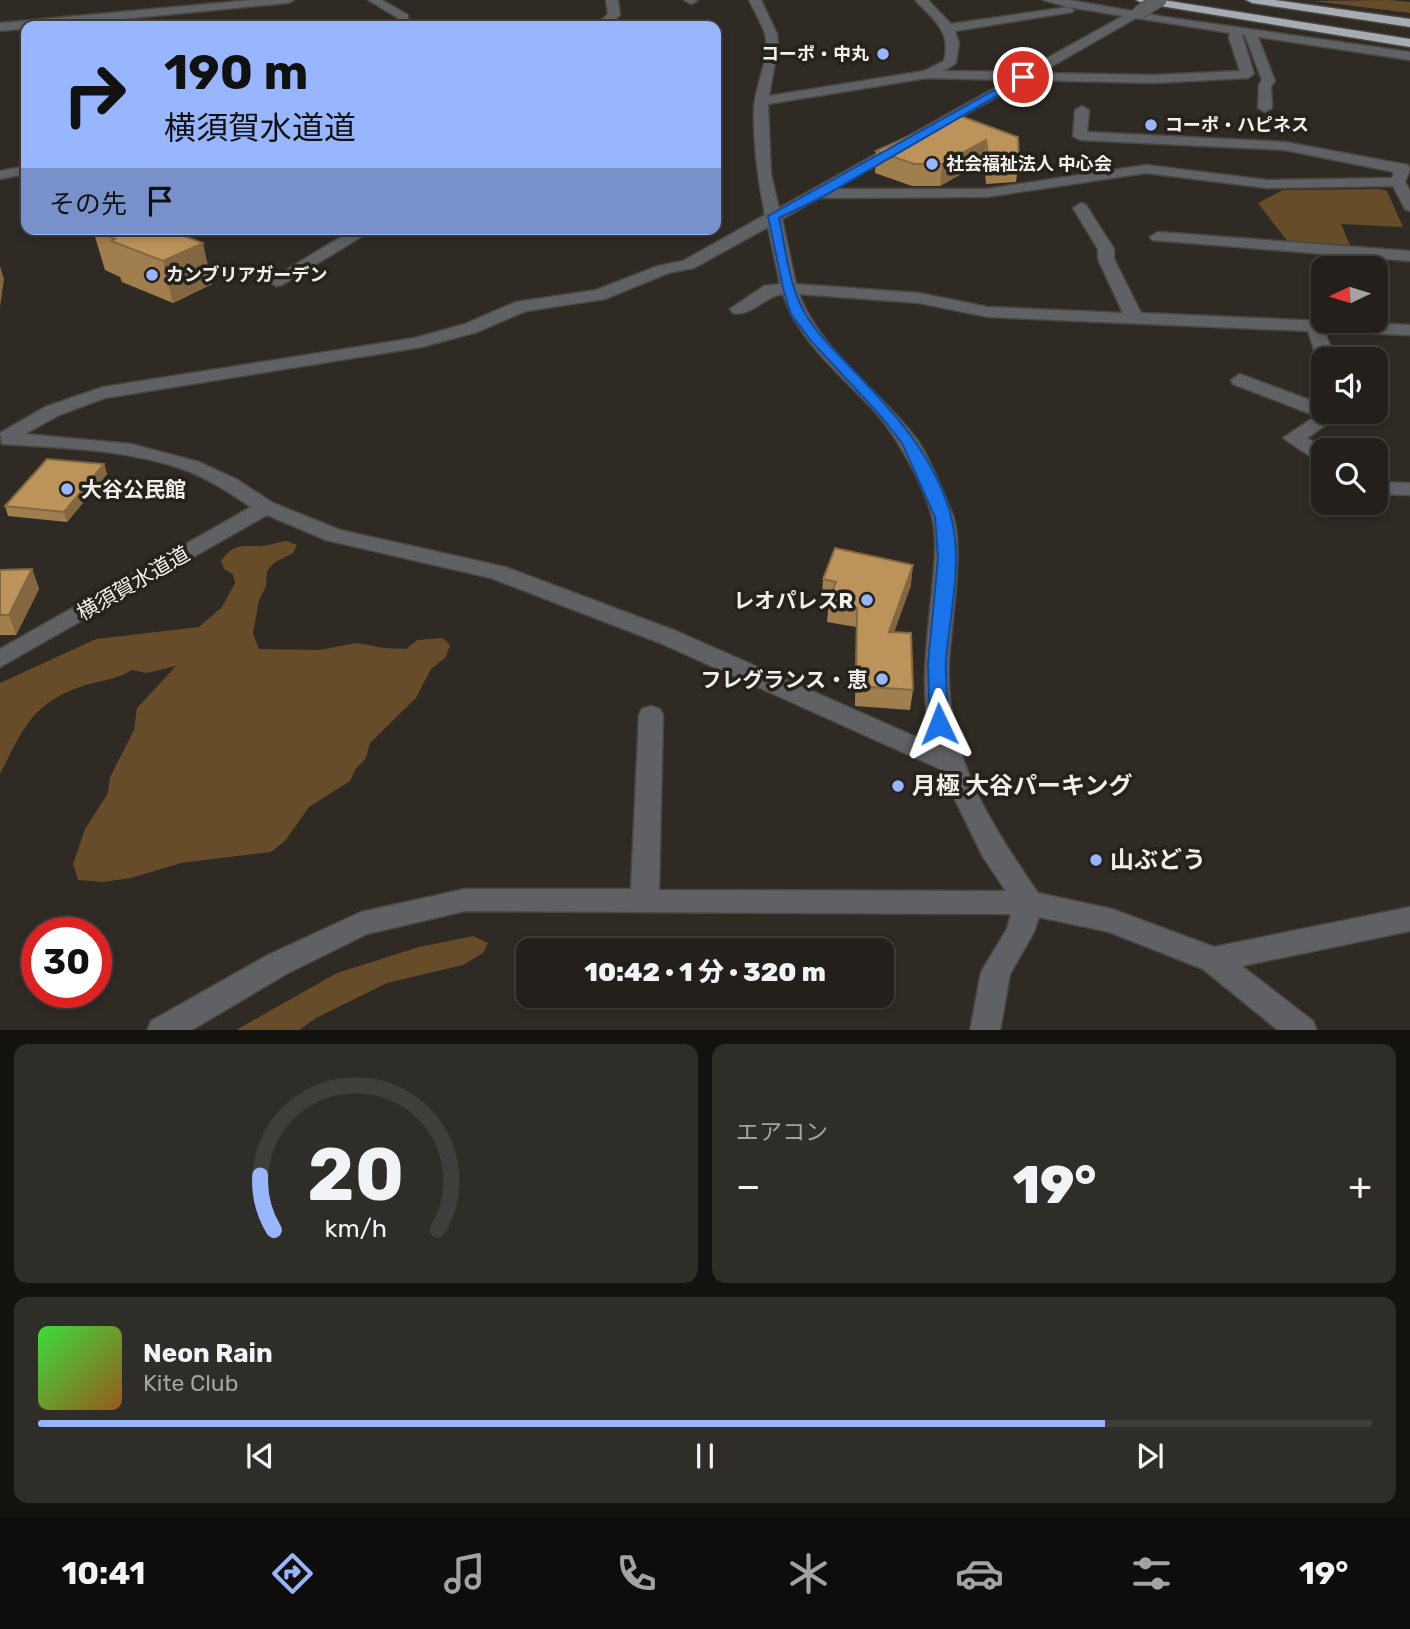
<!DOCTYPE html>
<html lang="ja">
<meta charset="utf-8">
<style>
:root{--surface:#23201b;--page:#2f2d28;--text:#f1f3f6;--muted:#a3a3a3;--line:#403e3a;--accent:#97b6fd}
body{margin:0;font-family:Rubik,"Noto Sans JP",sans-serif;background:var(--page);color:var(--text);height:100vh;display:flex;flex-direction:column;font-size:26px;white-space:nowrap}
*{box-sizing:border-box;margin:0}
p{font-size:23px;color:var(--muted)}
.icon{flex:none;width:38px;height:38px;fill:none;stroke:currentColor;stroke-width:2;stroke-linecap:round;stroke-linejoin:round}
.map{position:relative;height:1030px;overflow:hidden}
.sheet{display:flex;flex-direction:column;gap:14px;padding:14px;background:#13120f;flex:1}
.sheet>*{flex:none}
.banner{position:absolute;left:21px;top:21px;width:700px;height:214px;border-radius:14px;box-shadow:0 4px 10px #0003,0 0 0 2px var(--line);background:#97b6fd;color:#111;overflow:hidden}
.needle{width:46px;rotate:266deg}
.tools{position:absolute;left:1311px;top:256px;display:grid;gap:14px}
.tools a{display:grid;place-items:center;width:77px;height:77px;border-radius:14px;background:var(--surface);box-shadow:0 4px 10px #0003,0 0 0 2px var(--line);font-size:35px}
.speed{position:absolute;left:21px;top:917px;display:flex;gap:14px;font-size:35px;font-weight:700;text-align:center}
.speed>*{display:grid;place-content:center;width:91px;height:91px;border-radius:50%;background:var(--surface);box-shadow:0 4px 10px #0003,0 0 0 2px var(--line);line-height:1}
.speed .limit{border:10px solid #d22;background:#fff;color:#111}
.pin{position:absolute;display:grid;place-items:center;width:60px;height:60px;color:#fff;margin:-30px;border:4px solid #fff;border-radius:50%;box-shadow:0 2px 7px #0007}
.me{position:absolute;width:77px;margin:-38px;rotate:358deg;stroke-linejoin:round;filter:drop-shadow(0 0 5px #0008)}
.turn{display:flex;align-items:center;gap:24px;height:147px;padding:0 28px;font-size:32px}
.turn .icon{width:91px;height:91px;stroke-width:2.5}
.turn b{display:block;font-size:49px;line-height:60px}
.then{display:flex;align-items:center;height:66px;padding:0 28px;background:#0003;gap:14px;font-size:26px}
.big{font-size:52px;font-weight:800;line-height:1.1}
.sheet .tile{flex:1;display:flex;flex-direction:column;justify-content:center;gap:10px;min-width:0;padding:0 24px;border-radius:14px;background:var(--page)}
.sheet .dial{align-items:center;gap:0}
.dial svg{height:182px;overflow:visible;fill:none;stroke:var(--line);stroke-width:7;stroke-linecap:round;text-anchor:middle}
.dial text{fill:var(--text);stroke:none}
.song{display:flex;align-items:center;gap:21px}
.cover{width:84px;height:84px;border-radius:10px;background:linear-gradient(135deg,hsl(120 70% 55%),hsl(30 70% 35%))}
.played{height:7px;border-radius:4px;background:linear-gradient(90deg,var(--accent) 80%,var(--line) 80%)}
.keys{display:flex;justify-content:space-around;direction:ltr}
.heat{display:flex;justify-content:space-between;align-items:center;font-size:38px;direction:ltr}
.sheet .tiles{flex:1;display:grid;gap:14px;grid-template-columns:1fr 1fr}
.tile:last-child{grid-column:span 2}
.trip{position:absolute;left:516px;top:938px;width:378px;height:70px;border-radius:14px;background:var(--surface);box-shadow:0 4px 10px #0003,0 0 0 2px var(--line);font-weight:800;line-height:70px;text-align:center}
.tabs{display:flex;height:112px;justify-content:space-around;align-items:center;background:#0e0d0b;color:var(--muted)}
.tabs .icon{width:49px;height:49px}
.tabs .current{color:var(--accent)}
.tabs b{font-size:32px;color:var(--text)}
.map>svg:first-child{display:block}
.green{fill:#664c28}
.lines{fill:none;stroke-linecap:round;stroke-linejoin:round}
.minor-casing{stroke:#4a4640;stroke-width:3}
.highway-casing{stroke:#4a4640;stroke-width:3}
.minor{fill:#5f6164;fill-rule:evenodd}
.highway{fill:#a7abb3;fill-rule:evenodd}
.minor-bridge-casing{stroke:#4a4640;stroke-width:15;stroke-linecap:butt}
.minor-bridge{stroke:#5f6164;stroke-width:13}
.wall{fill:#a17e4e}
.shaded-wall{fill:#836740}
.building{fill:#bb935b;stroke:#836740;stroke-width:2}
.route{fill:#1a73e8;stroke:#114b97;stroke-width:2}
.poi-dot{fill:#97b6fd;stroke:#25211b;stroke-width:2.5}
.labels{text-anchor:middle;dominant-baseline:central;stroke-width:7;stroke-linejoin:round;paint-order:stroke}
.far-poi-label{font-size:18px;font-weight:bold;fill:#f2efeb;stroke:#25211b;text-anchor:start}
.poi-label{font-size:21px;font-weight:bold;fill:#f2efeb;stroke:#25211b;text-anchor:end}
.street-label{font-size:21px;fill:#f2efeb;stroke:#25211b}
.near-poi-label{font-size:24px;font-weight:bold;fill:#f2efeb;stroke:#25211b;text-anchor:start}
</style>
<div class="map">
<svg width="1410" height="1031" viewBox="0 0 1410 1031">
<rect width="100%" height="100%" fill="#2f2a24"/>
<g class="green">
<polygon points="1389,0 1410,2 1410,13 1313,1"/>
<polygon points="1379,189 1387,191 1403,227 1341,224 1352,250 1291,246 1258,203 1283,190"/>
<path d="M 287,541 L 297,545 L 293,553 L 274,563 L 267,571 L 266,586 L 259,600 L 253,633 L 259,649 L 319,650 L 357,643 L 384,648 L 406,649 L 417,640 L 443,638 L 450,645 L 446,657 L 431,669 L 416,698 L 370,743 L 366,758 L 355,770 L 350,781 L 309,807 L 285,841 L 271,852 L 181,863 L 131,878 L 103,882 L 78,880 L 73,864 L 85,829 L 108,793 L 110,777 L 134,730 L 137,708 L 176,666 L 147,673 L 132,670 C 115,681 98,680 80,687 C 31,704 22,731 0,774 L 0,683 L 96,639 L 199,627 L 222,607 L 235,583 L 233,574 L 224,569 L 221,561 C 233,544 240,546 259,546 C 268,546 278,542 287,541 Z"/>
<polygon points="473,936 488,943 483,953 463,965 387,983 316,1018 299,1030 236,1030 337,973 419,947"/>
</g>
<g class="lines">
<defs>
<g id="minor">
<polygon points="252,0 294,0 288,3 0,31 0,23"/>
<polygon points="368,0 382,0 408,15 408,26 396,26 398,18"/>
<polygon points="606,0 618,0 620,15 608,26 595,26 608,14"/>
<polygon points="684,0 696,0 697,1 691,4"/>
<path d="M 749,0 L 761,0 L 777,34 L 778,45 L 769,96 L 924,71 L 944,61 C 952,31 933,19 915,0 L 928,0 L 951,24 L 1068,7 L 1043,0 L 1069,0 L 1132,11 L 1139,9 L 1144,13 L 1165,17 L 1410,52 L 1410,60 L 1258,37 L 1275,81 L 1271,86 L 1272,108 L 1265,112 L 1258,108 L 1259,85 L 1262,80 L 1245,35 L 1242,35 L 1254,74 L 1248,78 L 1154,83 L 1027,80 L 833,189 L 986,189 L 1146,165 L 1267,180 L 1392,178 L 1394,172 L 1285,150 L 1080,140 L 1073,136 L 1075,110 L 1082,106 L 1089,110 L 1087,132 L 1285,142 L 1408,165 L 1410,169 L 1405,182 L 1410,191 L 1410,211 L 1405,209 L 1393,186 L 1267,188 L 1146,173 L 986,197 L 819,198 L 782,219 L 796,284 L 919,293 L 988,307 L 1123,313 L 1098,259 L 1098,249 L 1073,208 L 1081,203 L 1086,205 L 1114,249 L 1114,259 L 1141,313 L 1410,325 L 1410,335 L 1325,332 L 1335,359 L 1323,359 L 1323,364 L 1317,359 L 1308,331 L 988,317 L 919,303 L 799,294 C 819,349 879,390 915,437 C 930,456 942,491 952,513 C 965,544 951,625 949,661 C 945,754 988,820 1038,893 L 1112,909 L 1214,947 L 1410,907 L 1410,931 L 1242,966 L 1313,1021 L 1317,1031 L 1279,1031 L 1203,969 L 1109,932 L 1039,917 L 1034,932 L 1010,974 L 1000,1031 L 970,1031 L 981,972 L 1007,929 L 1011,914 L 465,911 L 367,934 L 288,973 L 190,1031 L 147,1031 L 151,1021 L 268,955 L 361,912 L 465,889 L 631,889 L 639,715 L 642,709 L 651,706 L 660,709 L 663,715 L 659,890 L 1006,891 L 983,857 L 940,769 L 660,643 L 491,578 L 326,540 L 267,515 L 0,667 L 0,649 L 251,507 C 230,493 209,479 185,470 C 126,449 63,448 2,444 L 0,433 L 45,407 L 103,387 L 415,338 L 465,324 L 516,302 L 596,290 L 658,266 L 683,261 L 765,215 C 758,179 753,145 754,108 C 755,86 771,57 765,34 C 762,23 754,11 749,0 ZM 1069,7 L 1123,16 L 1022,72 L 944,71 L 956,63 L 959,43 L 955,31 L 1072,12 L 1074,10 ZM 1136,18 L 1230,33 L 1229,38 L 1240,71 L 1154,75 L 1040,73 ZM 927,78 L 1009,80 L 779,208 L 771,174 L 768,104 ZM 768,227 L 780,284 L 764,286 L 730,309 L 733,313 C 751,317 765,296 783,294 C 799,343 843,376 877,414 C 898,439 924,485 932,517 C 938,540 934,568 932,591 C 927,641 919,695 932,744 L 676,631 L 505,567 L 340,530 L 273,503 L 236,479 L 199,462 L 131,444 L 25,434 L 59,415 L 105,398 L 422,347 L 477,332 L 526,311 L 605,299 L 668,273 L 694,268 Z"/>
<polygon points="26,166 26,174 0,179 0,171"/>
<polygon points="354,229 374,229 282,285 276,286 268,281"/>
<polygon points="1158,232 1410,251 1410,261 1152,240 1150,237"/>
<polygon points="1240,374 1323,405 1323,411 1346,411 1307,438 1327,450 1323,450 1323,462 1316,460 1283,438 1316,416 1233,384 1231,380"/>
<polygon points="1376,482 1410,483 1410,495 1376,494"/>
</g>
<g id="highway">
<polygon points="1136,0 1163,0 1410,39 1410,47 1142,3"/>
<polygon points="1246,0 1275,0 1410,19 1410,27 1252,3"/>
</g>
</defs>
<use href="#minor" class="minor-casing"/>
<use href="#highway" class="highway-casing"/>
<use href="#minor" class="minor"/>
<use href="#highway" class="highway"/>
<defs>
<polyline id="minor-bridge" points="1139,12 1160,0"/>
</defs>
<use href="#minor-bridge" class="minor-bridge-casing"/>
<use href="#minor-bridge" class="minor-bridge"/>
</g>
<g class="wall">
<polygon points="958,115 1019,160 1016,182 986,184 984,161 940,186 912,186 875,173 876,151"/>
<polygon points="94,229 212,284 173,303 122,282 120,277 105,270 93,230"/>
<polygon points="104,464 107,474 67,522 8,516 5,506"/>
<polygon points="32,569 39,589 16,635 0,635 0,570"/>
<polygon points="823,579 911,585 894,632 913,690 910,710 855,706 856,627 827,622 829,600 822,598"/>
</g>
<g class="shaded-wall">
<polygon points="986,140 984,161 940,186 942,164"/>
<polygon points="203,243 212,284 173,303 163,261"/>
<polygon points="0,266 4,279 0,307"/>
<polygon points="104,464 107,474 67,522 64,512"/>
<polygon points="913,565 911,585 887,652 889,632"/>
<polygon points="32,569 39,589 16,635 9,615"/>
</g>
<g class="building">
<polygon points="958,115 1018,137 1019,160 989,162 986,140 942,164 914,164 876,151"/>
<polygon points="165,229 203,243 163,261 111,241 115,239 93,230"/>
<polygon points="47,459 104,464 64,512 5,506"/>
<polygon points="835,548 913,565 889,632 911,633 913,690 856,686 857,608 828,602 836,582 823,579"/>
<polygon points="32,569 9,615 0,615 0,570"/>
</g>
<path class="route" d="M 1023,74 L 1026,75 L 1026,79 L 824,196 L 779,218 C 786,249 789,288 806,315 C 818,335 835,351 851,368 C 893,411 935,456 951,516 C 963,561 950,614 946,660 C 945,681 948,703 949,724 L 946,728 L 933,728 L 930,724 L 928,664 L 938,558 L 935,517 L 902,443 L 878,413 L 812,342 L 791,314 L 783,288 L 768,216 Z"/>
<g class="poi-dot">
<circle cx="883" cy="54" r="7"/>
<circle cx="1151" cy="125" r="7"/>
<circle cx="932" cy="164" r="7"/>
<circle cx="152" cy="275" r="7"/>
<circle cx="67" cy="489" r="7"/>
<circle cx="867" cy="600" r="7"/>
<circle cx="882" cy="679" r="7"/>
<circle cx="898" cy="786" r="7"/>
<circle cx="1096" cy="860" r="7"/>
</g>
<g class="labels">
<g class="far-poi-label">
<text x="869" y="54" text-anchor="end">コーポ・中丸</text>
<text x="1165" y="125">コーポ・ハピネス</text>
<text x="946" y="164">社会福祉法人 中心会</text>
<text x="166" y="275">カンブリアガーデン</text>
</g>
<g class="poi-label">
<text x="81" y="489" text-anchor="start">大谷公民館</text>
<text x="853" y="600">レオパレスR</text>
<text x="868" y="679">フレグランス・恵</text>
</g>
<g class="street-label">
<text transform="translate(133 583) rotate(-30)">横須賀水道道</text>
</g>
<g class="near-poi-label">
<text x="912" y="786">月極 大谷パーキング</text>
<text x="1110" y="860">山ぶどう</text>
</g>
</g>
</svg>
<div class="tools">
<a><svg class="needle" viewBox="-14 -14 28 28"><path d="M0-13l5 13h-10z" fill="#e53935"/><path d="M0 13l5-13h-10z" fill="#a3a3a3"/></svg></a>
<a><svg class="icon" aria-label="sound" viewBox="0 0 24 24"><path d="M4 9h4l5-4v14l-5-4H4zM17 9q2 3 0 6"/></svg></a>
<a><svg class="icon" aria-label="search" viewBox="0 0 24 24"><circle cx="10" cy="10" r="6"/><path d="M15 15l6 6"/></svg></a>
</div>
<div class="speed"><div class="limit">30</div></div>
<div class="pin" style="left:1023px;top:77px;background:#d93025"><svg class="icon" aria-label="arrive" viewBox="0 0 24 24"><path d="M6 21V4h12l-3 4 3 4H6"/></svg></div>
<svg class="me" style="left:939px;top:724px" viewBox="-20 -20 40 40"><path d="M0-17L14 15 0 8-14 15z" fill="#1a73e8" stroke="#fff" stroke-width="4"/></svg>
<div class="trip">10:42 · 1 分 · 320 m</div>
<div class="banner">
<div class="turn"><svg class="icon" aria-label="right" viewBox="0 0 24 24"><path d="M7 20v-9h11M14 6l5 5-5 5"/></svg><div><b>190 m</b>横須賀水道道</div></div>
<div class="then">その先<svg class="icon" aria-label="arrive" viewBox="0 0 24 24"><path d="M6 21V4h12l-3 4 3 4H6"/></svg></div>
</div>
</div>
<section class="sheet">
<div class="tiles">
<div class="tile dial"><svg viewBox="0 0 100 80">
<path d="M14 69A42 42 0 1 1 86 69"/>
<path d="M14 69A42 42 0 0 1 8 45" stroke="#97b6fd"/>
<text x="50" y="56" font-size="32" font-weight="700">20</text>
<text x="50" y="72" font-size="11">km/h</text>
</svg></div>
<div class="tile"><p>エアコン</p>
<div class="heat"><a>−</a><b class="big">19°</b><a>+</a></div>
</div>
<div class="tile">
<div class="song"><i class="cover"></i><div><b>Neon Rain</b><p>Kite Club</p></div></div>
<div class="played"></div>
<div class="keys"><svg class="icon" aria-label="previous" viewBox="0 0 24 24"><path d="M18 5L8 12l10 7zM5 5v14"/></svg><svg class="icon" aria-label="pause" viewBox="0 0 24 24"><path d="M8 5v14M16 5v14"/></svg><svg class="icon" aria-label="next" viewBox="0 0 24 24"><path d="M6 5l10 7-10 7zM19 5v14"/></svg></div>
</div>
</div>
</section>
<nav class="tabs">
<b>10:41</b>
<svg class="icon current" aria-label="directions" viewBox="0 0 24 24"><path d="M12 3l9 9-9 9-9-9zM9 14v-3h6M13 9l2 2-2 2"/></svg>
<svg class="icon" aria-label="music" viewBox="0 0 24 24"><path d="M9 18V5l10-2v13"/><circle cx="6" cy="18" r="3"/><circle cx="16" cy="16" r="3"/></svg>
<svg class="icon" aria-label="phone" viewBox="0 0 24 24"><path d="M5 4h4l2 5-3 2q2 4 5 5l2-3 5 2v4C11 20 4 13 5 4z"/></svg>
<svg class="icon" aria-label="climate" viewBox="0 0 24 24"><path d="M12 3v18M4 7l16 10M4 17L20 7"/></svg>
<svg class="icon" aria-label="car" viewBox="0 0 24 24"><path d="M5 17H2v-5l4-1 3-4h7l3 4 3 1v5h-3M9 17h6M6 11h13"/><circle cx="7" cy="17" r="2"/><circle cx="17" cy="17" r="2"/></svg>
<svg class="icon" aria-label="filters" viewBox="0 0 24 24"><path d="M4 7h16M4 17h16"/><circle cx="9" cy="7" r="2"/><circle cx="15" cy="17" r="2"/></svg>
<b>19°</b>
</nav>
